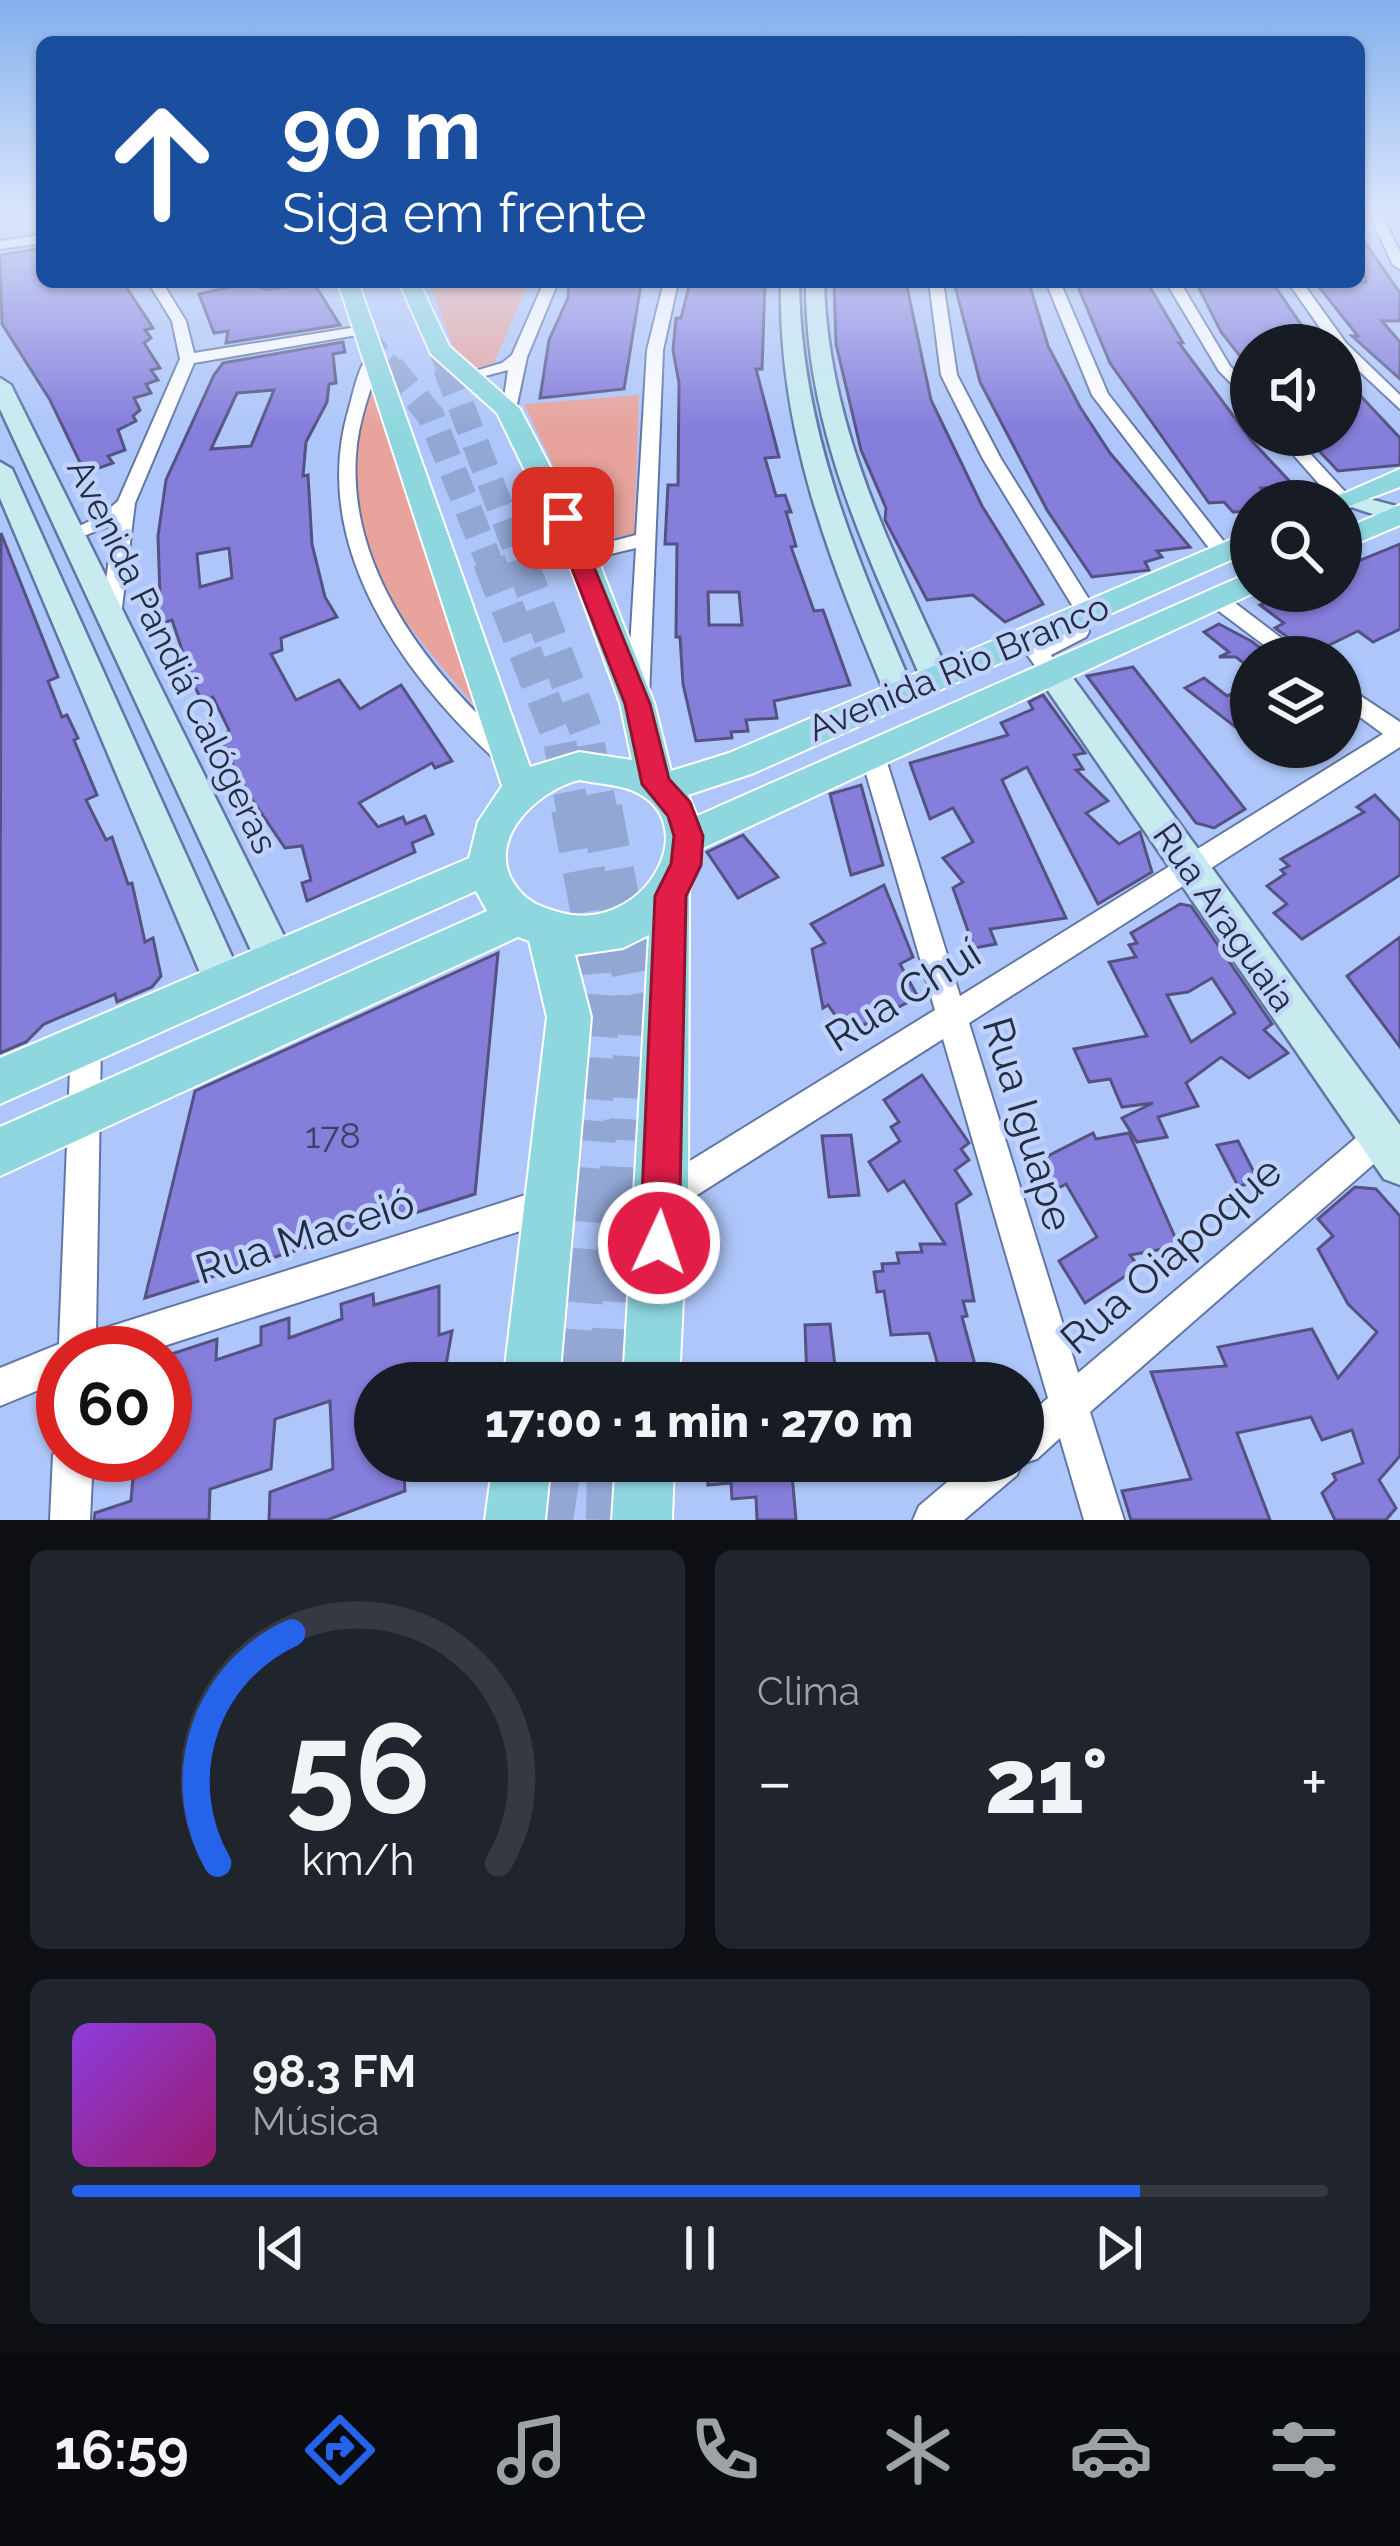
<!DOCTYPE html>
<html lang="pt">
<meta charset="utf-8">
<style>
:root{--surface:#171b24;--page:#20242c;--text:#f1f3f6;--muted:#9ea1a6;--line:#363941;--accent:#2563eb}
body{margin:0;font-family:Raleway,sans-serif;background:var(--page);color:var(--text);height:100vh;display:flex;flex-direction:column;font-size:45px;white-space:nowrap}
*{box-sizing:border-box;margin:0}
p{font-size:39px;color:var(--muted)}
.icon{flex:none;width:66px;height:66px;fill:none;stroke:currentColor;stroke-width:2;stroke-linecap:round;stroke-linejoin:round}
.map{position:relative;height:1520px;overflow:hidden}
.sheet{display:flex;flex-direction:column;gap:30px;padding:30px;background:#0d0f14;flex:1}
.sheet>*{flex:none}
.hud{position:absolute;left:36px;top:36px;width:1329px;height:252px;border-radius:18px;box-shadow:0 3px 9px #0004;background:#1a4fa0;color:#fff;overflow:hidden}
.fabs{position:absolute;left:1230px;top:324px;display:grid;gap:24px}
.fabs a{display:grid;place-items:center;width:132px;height:132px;border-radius:50%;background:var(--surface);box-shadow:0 3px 9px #0004;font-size:60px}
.speed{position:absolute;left:36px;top:1326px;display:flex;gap:24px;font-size:60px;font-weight:700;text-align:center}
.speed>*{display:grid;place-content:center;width:156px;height:156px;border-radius:50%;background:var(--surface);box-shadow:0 3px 9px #0004;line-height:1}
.speed .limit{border:18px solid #d22;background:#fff;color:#111}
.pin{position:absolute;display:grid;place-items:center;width:102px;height:102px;color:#fff;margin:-51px;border-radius:24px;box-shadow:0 6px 18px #0006}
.me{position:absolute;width:132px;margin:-66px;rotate:3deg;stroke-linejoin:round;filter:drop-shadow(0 0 9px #0008)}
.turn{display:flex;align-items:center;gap:42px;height:252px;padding:0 48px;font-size:54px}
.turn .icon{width:156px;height:156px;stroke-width:2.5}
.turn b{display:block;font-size:84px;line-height:102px}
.big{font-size:90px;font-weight:800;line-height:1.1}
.sheet .widget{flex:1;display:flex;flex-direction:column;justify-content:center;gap:18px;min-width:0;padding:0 42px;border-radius:18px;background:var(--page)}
.sheet .dial{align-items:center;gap:0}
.dial svg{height:312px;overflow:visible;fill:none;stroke:var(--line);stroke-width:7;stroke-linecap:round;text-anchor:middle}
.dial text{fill:var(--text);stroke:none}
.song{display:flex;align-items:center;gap:36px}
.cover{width:144px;height:144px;border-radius:18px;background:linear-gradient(135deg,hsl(270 70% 55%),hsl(320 70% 35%))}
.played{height:12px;border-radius:6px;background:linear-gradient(90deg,var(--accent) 85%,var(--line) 85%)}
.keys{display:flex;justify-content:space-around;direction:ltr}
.heat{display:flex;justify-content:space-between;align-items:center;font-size:66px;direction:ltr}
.sheet .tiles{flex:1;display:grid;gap:30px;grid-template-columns:1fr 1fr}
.widget:last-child{grid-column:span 2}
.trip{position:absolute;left:354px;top:1362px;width:690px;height:120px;border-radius:60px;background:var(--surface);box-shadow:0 3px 9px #0004;font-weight:800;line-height:120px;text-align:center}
.menu{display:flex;height:192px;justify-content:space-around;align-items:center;background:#090b0e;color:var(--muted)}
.menu .icon{width:84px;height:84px}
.menu .selected{color:var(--accent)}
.menu b{font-size:54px;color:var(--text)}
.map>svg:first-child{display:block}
.green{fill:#e8a39c}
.building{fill:#857edb;stroke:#545282;stroke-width:3;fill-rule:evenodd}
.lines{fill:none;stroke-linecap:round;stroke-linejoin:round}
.primary-tunnel-far4{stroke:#92a7d4;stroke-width:21;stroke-dasharray:21 10;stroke-linecap:butt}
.primary-tunnel-far3{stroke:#92a7d4;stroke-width:27;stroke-dasharray:27 14;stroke-linecap:butt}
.primary-tunnel-far2{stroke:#92a7d4;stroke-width:33;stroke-dasharray:33 16;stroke-linecap:butt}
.primary-tunnel-far1{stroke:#92a7d4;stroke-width:42;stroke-dasharray:42 21;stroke-linecap:butt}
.primary-tunnel{stroke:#92a7d4;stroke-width:54;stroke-dasharray:54 27;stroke-linecap:butt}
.street-casing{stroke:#6176a5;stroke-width:4}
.secondary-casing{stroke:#6176a5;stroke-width:5}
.primary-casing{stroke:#fff;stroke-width:4}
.street{fill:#fff;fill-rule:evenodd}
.secondary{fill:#c7ebef;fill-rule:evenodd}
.primary{fill:#8fd7df;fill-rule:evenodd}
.route{fill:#e11d48;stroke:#92132f;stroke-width:3}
.labels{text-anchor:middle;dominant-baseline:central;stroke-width:9;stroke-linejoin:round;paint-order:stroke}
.street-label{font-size:36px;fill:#242d41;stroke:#bfd3fd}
.near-number-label{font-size:36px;fill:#3c4168}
.near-street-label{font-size:42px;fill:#242d41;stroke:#bfd3fd}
</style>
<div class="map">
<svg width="1400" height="1520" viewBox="0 0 1400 1520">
<rect width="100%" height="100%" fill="#aec6f9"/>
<g class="green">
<polygon points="429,282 529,282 493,365 471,368 456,354"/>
<path d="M 377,371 L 479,711 C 416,634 339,560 354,452 C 358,425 370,397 377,371 Z"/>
<polygon points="639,395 634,534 589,541 524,404"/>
</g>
<g class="building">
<polygon points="1362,238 1400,293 1400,321 1382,321 1400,342 1400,379 1352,336 1358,336 1315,282 1366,282 1359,258"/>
<polygon points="42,248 42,282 123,282 153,328 145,330 151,338 144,343 160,368 151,370 158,380 146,384 151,393 134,398 140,410 133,416 136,421 118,430 125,450 108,456 113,463 85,473 50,400 2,324 0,255"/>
<polygon points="251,282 266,290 313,282 340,325 226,343 228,331 214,333 199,294"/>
<polygon points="569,282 641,284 624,389 540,398 549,340 568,298"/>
<path d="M 690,282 L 765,282 L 762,369 L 756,369 L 779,457 L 765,458 L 776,496 L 785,495 L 791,512 L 786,512 L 796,546 L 791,547 L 814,611 L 823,610 L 850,685 L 774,701 L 777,718 L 746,720 L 748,731 L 731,732 L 732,738 L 696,741 L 683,684 L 680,637 L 676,637 L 677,544 L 665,544 L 668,485 L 678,485 L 679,383 L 673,350 L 676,318 L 681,318 ZM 708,592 L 739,592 L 742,625 L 709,625 Z"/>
<polygon points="834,282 906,282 931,400 982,506 1043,604 1005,622 973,595 927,600 885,520 886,508 861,450 836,344"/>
<polygon points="954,282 1029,283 1048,346 1080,407 1110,453 1190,547 1157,551 1162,557 1145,562 1149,570 1092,577 1047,510 980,382"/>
<polygon points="1076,282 1148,284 1183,343 1179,343 1252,441 1294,486 1261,488 1270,500 1251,501 1251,511 1233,512 1224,502 1209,503 1110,363"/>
<polygon points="1196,282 1272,282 1315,345 1251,345 1251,370 1221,332"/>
<path d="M 343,342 L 345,352 L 333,354 L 336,383 L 329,384 L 327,402 L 306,442 L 303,476 L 308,475 L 312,544 L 325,597 L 337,617 L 281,638 L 282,650 L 271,654 L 296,700 L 339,680 L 360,709 L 401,685 L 452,761 L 435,768 L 432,763 L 359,803 L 378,827 L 403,817 L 406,824 L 425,816 L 433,834 L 412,843 L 415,852 L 307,901 L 302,883 L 311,880 L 302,846 L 285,848 L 247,792 L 220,740 L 229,730 L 213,697 L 205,701 L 200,697 L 177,652 L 182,650 L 172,620 L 152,626 L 148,600 L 160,597 L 158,536 L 166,480 L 214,375 L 223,363 ZM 274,390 L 251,446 L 211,449 L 237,393 ZM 229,548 L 232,578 L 200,587 L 197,554 Z"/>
<polygon points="1341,375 1400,438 1400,465 1338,471 1307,438 1341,435"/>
<polygon points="1,533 58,677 48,681 62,717 67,715 78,738 74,740 97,795 86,800 106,840 112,837 128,884 132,883 145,942 153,938 161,976 152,987 117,1002 115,994 44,1024 26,1042 0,1053"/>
<polygon points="1400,544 1400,629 1373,642 1358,631 1323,648 1309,639 1298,645 1275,628 1284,623 1260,605 1274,598 1264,591 1341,591 1341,568"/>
<polygon points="1219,624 1251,641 1273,657 1251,657 1251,669 1236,657 1219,657 1229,652 1204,632"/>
<polygon points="1133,667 1245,809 1214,828 1196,823 1087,676"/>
<polygon points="1204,678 1227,696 1251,684 1251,739 1185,688"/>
<polygon points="1043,695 1085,753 1074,755 1083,769 1076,770 1108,801 1086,813 1119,844 1140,832 1152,872 1098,904 1027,767 1002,780 1066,918 990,929 996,944 974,948 953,888 963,882 943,858 973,842 953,808 930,819 910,763 1008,735 1001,723 1033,709 1029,702"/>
<polygon points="861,785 883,865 851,875 830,794"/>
<polygon points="1375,795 1400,821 1400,875 1302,939 1274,913 1287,904 1267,886 1285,874 1281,870 1289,866 1281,859 1364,812 1357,807"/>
<polygon points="743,835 778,877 738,898 707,852"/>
<polygon points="884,885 913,957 900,964 918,997 848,1033 828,1005 823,1008 812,949 825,943 811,924"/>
<path d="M 1180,904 L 1191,906 L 1272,1024 L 1264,1030 L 1288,1053 L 1249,1078 L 1221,1057 L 1186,1083 L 1198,1106 L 1158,1117 L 1167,1137 L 1137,1142 L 1122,1118 L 1153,1103 L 1122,1107 L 1110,1079 L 1089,1082 L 1074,1049 L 1147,1036 L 1109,962 L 1136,957 L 1129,945 L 1137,943 L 1131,933 ZM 1212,978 L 1235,1013 L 1191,1042 L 1167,995 L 1188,992 Z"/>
<polygon points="1400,937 1400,1047 1347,976"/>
<polygon points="498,953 475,1194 145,1298 195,1091"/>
<polygon points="922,1075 969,1143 961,1149 969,1160 955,1170 971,1194 956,1204 974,1301 963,1301 967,1316 962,1317 980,1383 943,1383 929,1333 891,1335 884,1291 877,1292 874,1272 883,1271 882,1264 899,1263 897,1253 922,1252 920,1244 945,1244 904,1181 888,1191 869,1162 900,1141 891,1127 899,1122 884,1100"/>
<polygon points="1093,1133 1096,1139 1129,1133 1179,1246 1130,1255 1139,1267 1085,1303 1059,1261 1097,1237 1066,1184 1053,1191 1040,1160"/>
<polygon points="851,1135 859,1195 829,1197 822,1136"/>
<polygon points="1238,1141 1259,1182 1238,1186 1217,1145"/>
<polygon points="1355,1187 1376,1189 1400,1216 1400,1456 1379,1480 1396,1508 1386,1520 1335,1520 1322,1493 1336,1480 1333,1474 1363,1463 1352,1430 1322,1440 1311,1417 1237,1433 1270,1520 1131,1520 1122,1491 1191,1479 1151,1372 1226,1366 1218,1347 1312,1329 1338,1378 1377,1332 1348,1304 1318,1249 1333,1236 1318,1219"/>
<polygon points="439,1286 439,1335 452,1331 446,1365 433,1369 434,1383 375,1383 375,1461 403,1461 405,1491 327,1520 269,1520 270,1492 333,1469 330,1401 275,1419 271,1469 210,1489 209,1520 94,1520 95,1513 131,1501 135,1455 165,1455 165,1356 217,1339 216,1360 261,1345 261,1327 289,1318 289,1338 342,1319 341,1304 373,1294 374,1305"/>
<polygon points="830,1324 837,1383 807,1383 805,1325"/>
<polygon points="707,1461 791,1463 796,1520 757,1520 756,1497 732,1499 731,1483 708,1485"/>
</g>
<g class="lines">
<g class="primary-tunnel-far4">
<polyline points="367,337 394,370"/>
<polyline points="439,349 447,370"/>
</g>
<g class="primary-tunnel-far3">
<polyline points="391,367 431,416 490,564"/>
<polyline points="446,367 522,564"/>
</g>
<g class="primary-tunnel-far2">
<polyline points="489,561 559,738 573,811"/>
<polyline points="521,561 586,731 601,811"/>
</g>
<g class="primary-tunnel-far1">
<polyline points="572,808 595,930 600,993 590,1124"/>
<polyline points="601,808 637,996 630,1124"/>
</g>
<g class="primary-tunnel">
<polyline points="569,1383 590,1121"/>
<polyline points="616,1383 630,1121"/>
<polyline points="546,1520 555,1461"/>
<polyline points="613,1520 614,1461"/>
</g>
<defs>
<g id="street">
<polygon points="1370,216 1382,216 1400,252 1400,269 1393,265"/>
<polygon points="42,235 42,243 0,249 0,241"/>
<polygon points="148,282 162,282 186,321 194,353 363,326 370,330 363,334 194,363 135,503 121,615 111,622 101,615 114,524 71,541 61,535 102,515 118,501 180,359 172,321"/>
<polygon points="544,282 558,282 527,357 516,409 502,412 508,370 466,381 458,376 502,363 512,355"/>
<polygon points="664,282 678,282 663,350 649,697 638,705 627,697 636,548 581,561 571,555 574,551 636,535 647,350"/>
<polygon points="929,282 943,282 957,375 1001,459 1097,612 1086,619 1089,632 1086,637 1051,655 1062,671 1059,677 1043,677 1026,653 1029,648 1067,629 1065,617 1075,610 983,459 941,375"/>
<polygon points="1046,282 1060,282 1108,394 1229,548 1229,556 1215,556 1092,395"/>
<polygon points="1166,282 1180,282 1230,366 1251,388 1251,403 1219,371"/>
<polygon points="1288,282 1302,282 1346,343 1400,395 1400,409 1341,354 1341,345 1332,345"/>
<path d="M 374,351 L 382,356 C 371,388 358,421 356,455 C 348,572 432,676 514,748 L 518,755 L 514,762 L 498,762 C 402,674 308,544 349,408 C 354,391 359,360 374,351 Z"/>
<polygon points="1276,435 1293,435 1349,496 1349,504 1334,501"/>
<polygon points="1215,591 1222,593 1306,657 1280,657 1208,603 1205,598"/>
<polygon points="1341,683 1400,722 1400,747 969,1023 1078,1373 1370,1126 1381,1121 1392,1126 1397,1137 1392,1148 1090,1412 1124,1520 1084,1520 1060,1438 1037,1459 1021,1464 1017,1475 964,1520 913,1520 919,1506 972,1461 1023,1461 1023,1420 1048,1398 943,1039 675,1209 663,1214 651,1209 646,1197 651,1185 935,1010 860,753 864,746 880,746 884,753 960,996 1383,734 1341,703"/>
<polygon points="86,1029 97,1033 101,1044 96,1331 551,1187 563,1192 568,1204 563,1216 551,1221 142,1353 63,1353 63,1380 0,1406 0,1368 59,1344 71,1044 75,1033"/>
<polygon points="63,1440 63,1455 93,1455 90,1520 50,1520 53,1455"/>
</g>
<g id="secondary">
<path d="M 781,282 L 799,282 C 801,430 856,557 914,691 L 899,702 L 884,691 C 828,557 778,430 781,282 Z"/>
<path d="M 806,282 L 824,282 C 828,426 891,548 950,676 L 946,684 L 924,684 L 920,676 C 864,547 805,425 806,282 Z"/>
<polygon points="0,378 11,385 290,948 295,961 290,974 276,979 262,974 0,409"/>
<polygon points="0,462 12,469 238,970 244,983 238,996 224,1002 210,996 0,498"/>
<polygon points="1343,492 1400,507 1400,523 1330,500"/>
<polygon points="1051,660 1062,663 1400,1125 1400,1185 1384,1179 1040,679 1036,671"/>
</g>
<g id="primary">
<path d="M 338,282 L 358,282 L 530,767 L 579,752 L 632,760 L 620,703 L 566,555 L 497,413 L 431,354 L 399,282 L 419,282 L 449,346 L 520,409 L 596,555 L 654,703 L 671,771 L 729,753 L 1251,531 L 1251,551 L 754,773 L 688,795 L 697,816 L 1251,572 L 1251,591 L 1258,591 L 703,848 L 689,891 L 688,1197 L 679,1383 L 623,1383 L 649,935 L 623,948 L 575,955 L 591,1017 L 559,1383 L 503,1383 L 547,1017 L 529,941 L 518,937 L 0,1176 L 0,1127 L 487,911 L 476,891 L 0,1104 L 0,1058 L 469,858 L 478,822 L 502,786 ZM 579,780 C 594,783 610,784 625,788 C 712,815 646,938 558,912 C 542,907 529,903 518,889 C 481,843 536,791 579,780 Z"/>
<polygon points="1400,469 1400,487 1341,509 1341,501 1327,501"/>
<polygon points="1400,505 1400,525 1341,550 1341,530"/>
<polygon points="493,1461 551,1461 545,1520 485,1520"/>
<polygon points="616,1461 674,1461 672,1520 612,1520"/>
</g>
</defs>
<use href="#street" class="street-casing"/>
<use href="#secondary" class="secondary-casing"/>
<use href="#primary" class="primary-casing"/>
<use href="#street" class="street"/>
<use href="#secondary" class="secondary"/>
<use href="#primary" class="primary"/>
</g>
<linearGradient id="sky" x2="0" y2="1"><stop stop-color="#82b0ec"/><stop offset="0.5" stop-color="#dbe5fc"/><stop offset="1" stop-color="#dbe5fc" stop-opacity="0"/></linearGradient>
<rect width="1400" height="429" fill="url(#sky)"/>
<polygon class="route" points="563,512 574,518 650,704 669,779 690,802 703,836 701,865 686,896 679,1243 673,1257 659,1263 646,1257 640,1243 655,896 671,864 674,836 668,816 642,784 625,704 552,518"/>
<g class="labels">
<g class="street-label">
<text transform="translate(173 656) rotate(64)">Avenida Pandiá Calógeras</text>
<text transform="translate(958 667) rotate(-23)">Avenida Rio Branco</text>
<text transform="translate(1225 917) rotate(55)">Rua Araguaia</text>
</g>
<g class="near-number-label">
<text x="333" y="1135">178</text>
</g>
<g class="near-street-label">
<text transform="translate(903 995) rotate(-32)">Rua Chuí</text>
<text transform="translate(1028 1124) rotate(73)">Rua Iguape</text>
<text transform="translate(305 1236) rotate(-18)">Rua Maceió</text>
<text transform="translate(1171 1255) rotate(-41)">Rua Oiapoque</text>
</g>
</g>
</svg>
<div class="fabs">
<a><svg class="icon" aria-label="sound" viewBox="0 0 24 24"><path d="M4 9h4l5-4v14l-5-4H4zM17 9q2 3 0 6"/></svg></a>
<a><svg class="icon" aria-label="search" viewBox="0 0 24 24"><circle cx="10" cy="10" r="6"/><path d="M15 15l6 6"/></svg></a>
<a><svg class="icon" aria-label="layers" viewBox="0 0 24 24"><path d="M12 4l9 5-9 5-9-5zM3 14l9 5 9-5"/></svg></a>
</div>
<div class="speed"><div class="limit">60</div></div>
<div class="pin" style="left:563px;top:518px;background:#d93025"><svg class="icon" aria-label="arrive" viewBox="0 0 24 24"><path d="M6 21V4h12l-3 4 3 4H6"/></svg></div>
<svg class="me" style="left:659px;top:1243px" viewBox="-20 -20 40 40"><circle r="17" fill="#e11d48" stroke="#fff" stroke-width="3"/><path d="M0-11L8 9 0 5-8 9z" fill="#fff"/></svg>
<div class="trip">17:00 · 1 min · 270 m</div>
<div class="hud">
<div class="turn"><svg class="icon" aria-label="ahead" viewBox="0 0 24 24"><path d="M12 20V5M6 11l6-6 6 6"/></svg><div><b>90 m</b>Siga em frente</div></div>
</div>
</div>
<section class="sheet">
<div class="tiles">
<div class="widget dial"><svg viewBox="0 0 100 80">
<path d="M14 69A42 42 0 1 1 86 69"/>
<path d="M14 69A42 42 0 0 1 33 10" stroke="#2563eb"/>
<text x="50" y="56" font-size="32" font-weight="700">56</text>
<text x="50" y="72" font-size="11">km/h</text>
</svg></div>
<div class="widget"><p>Clima</p>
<div class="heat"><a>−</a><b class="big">21°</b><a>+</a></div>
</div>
<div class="widget">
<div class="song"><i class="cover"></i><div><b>98.3 FM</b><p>Música</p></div></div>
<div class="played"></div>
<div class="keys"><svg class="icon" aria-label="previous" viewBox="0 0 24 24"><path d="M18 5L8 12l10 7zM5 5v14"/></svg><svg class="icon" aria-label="pause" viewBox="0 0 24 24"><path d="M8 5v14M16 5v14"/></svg><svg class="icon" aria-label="next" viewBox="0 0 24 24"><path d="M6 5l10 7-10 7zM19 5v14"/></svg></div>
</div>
</div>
</section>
<nav class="menu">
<b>16:59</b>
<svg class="icon selected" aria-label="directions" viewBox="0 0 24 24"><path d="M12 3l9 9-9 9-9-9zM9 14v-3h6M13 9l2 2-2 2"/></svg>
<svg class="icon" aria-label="music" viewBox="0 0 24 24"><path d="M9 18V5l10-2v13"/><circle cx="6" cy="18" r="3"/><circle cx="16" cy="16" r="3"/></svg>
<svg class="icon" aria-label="phone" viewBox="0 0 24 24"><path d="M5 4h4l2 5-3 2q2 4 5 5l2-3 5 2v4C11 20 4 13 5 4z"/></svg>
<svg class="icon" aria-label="climate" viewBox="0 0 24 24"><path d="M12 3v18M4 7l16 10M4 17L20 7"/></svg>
<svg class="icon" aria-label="car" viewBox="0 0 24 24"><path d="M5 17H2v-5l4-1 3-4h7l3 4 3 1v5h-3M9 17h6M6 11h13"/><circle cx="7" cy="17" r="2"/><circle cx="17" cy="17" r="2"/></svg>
<svg class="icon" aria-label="filters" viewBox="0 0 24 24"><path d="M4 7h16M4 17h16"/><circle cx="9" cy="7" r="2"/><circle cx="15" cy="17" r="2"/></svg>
</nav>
